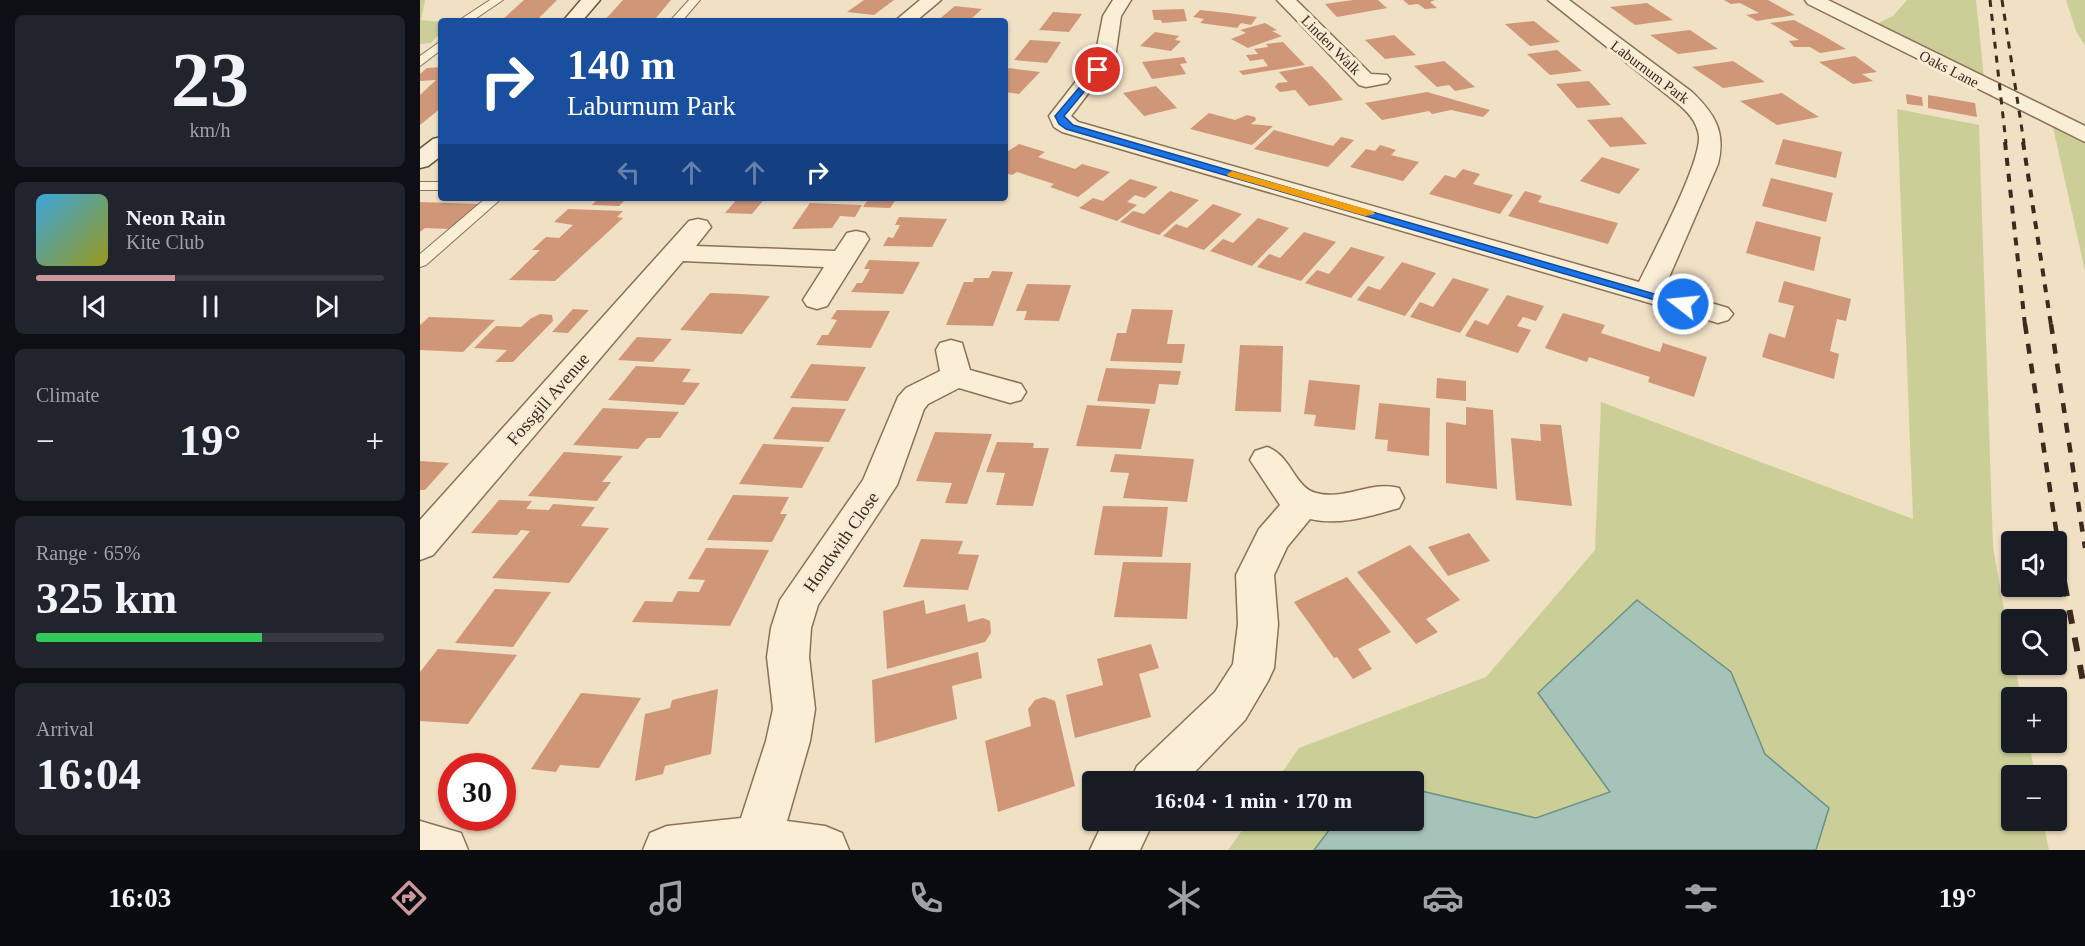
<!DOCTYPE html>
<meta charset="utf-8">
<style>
:root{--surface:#171b24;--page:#20242c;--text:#f1f3f6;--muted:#9ea1a6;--line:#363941;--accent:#cb979c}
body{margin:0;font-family:"Times New Roman",serif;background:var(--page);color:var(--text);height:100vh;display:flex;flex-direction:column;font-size:22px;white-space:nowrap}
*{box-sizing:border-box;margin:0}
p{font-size:20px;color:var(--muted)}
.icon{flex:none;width:33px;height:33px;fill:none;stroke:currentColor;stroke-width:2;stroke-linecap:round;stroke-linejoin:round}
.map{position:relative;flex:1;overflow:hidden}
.drawer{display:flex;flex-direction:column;gap:15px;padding:15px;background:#0d0f14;width:420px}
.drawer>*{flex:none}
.guide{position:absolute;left:18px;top:18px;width:570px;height:183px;border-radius:6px;box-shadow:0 2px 4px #0004;background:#1a4fa0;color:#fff;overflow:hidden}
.controls{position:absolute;left:1581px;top:531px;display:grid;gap:12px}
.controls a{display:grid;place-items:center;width:66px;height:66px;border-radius:6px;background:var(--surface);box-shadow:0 2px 4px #0004;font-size:30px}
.speed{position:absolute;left:18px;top:753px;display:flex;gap:12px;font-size:30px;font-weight:700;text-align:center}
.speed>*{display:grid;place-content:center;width:78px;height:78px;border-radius:50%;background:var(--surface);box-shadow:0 2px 4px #0004;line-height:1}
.speed .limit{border:9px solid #d22;background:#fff;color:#111}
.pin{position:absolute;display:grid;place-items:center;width:51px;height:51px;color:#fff;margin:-26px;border:3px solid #fff;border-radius:50%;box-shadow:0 2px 6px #0007}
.me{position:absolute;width:66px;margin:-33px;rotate:286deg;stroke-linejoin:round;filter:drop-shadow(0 0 4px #0008)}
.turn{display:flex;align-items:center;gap:21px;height:126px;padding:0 30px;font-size:27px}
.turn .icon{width:78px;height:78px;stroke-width:2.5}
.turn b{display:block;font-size:42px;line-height:51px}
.lanes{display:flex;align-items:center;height:57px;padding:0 30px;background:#0003;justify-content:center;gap:30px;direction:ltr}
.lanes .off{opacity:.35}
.big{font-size:45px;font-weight:700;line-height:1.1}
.drawer .card{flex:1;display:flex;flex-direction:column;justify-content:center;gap:9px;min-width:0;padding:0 21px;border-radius:9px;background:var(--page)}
.drawer .dial{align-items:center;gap:0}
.dial b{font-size:78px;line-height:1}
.song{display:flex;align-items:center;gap:18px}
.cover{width:72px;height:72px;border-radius:9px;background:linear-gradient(135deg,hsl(200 70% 55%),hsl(60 70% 35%))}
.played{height:6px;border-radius:3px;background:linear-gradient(90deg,var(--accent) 40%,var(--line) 40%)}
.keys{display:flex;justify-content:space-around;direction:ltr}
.heat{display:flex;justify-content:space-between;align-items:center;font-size:33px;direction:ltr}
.charge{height:9px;border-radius:4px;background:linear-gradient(90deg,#34c759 65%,var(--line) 0)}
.trip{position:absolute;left:662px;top:771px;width:342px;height:60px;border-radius:6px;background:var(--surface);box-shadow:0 2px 4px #0004;font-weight:700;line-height:60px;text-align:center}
.menu{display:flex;height:96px;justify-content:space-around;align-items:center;background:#090b0e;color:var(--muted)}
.menu .icon{width:42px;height:42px}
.menu .active{color:var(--accent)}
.menu b{font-size:27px;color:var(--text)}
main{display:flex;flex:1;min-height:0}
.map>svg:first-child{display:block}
.green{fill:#cbcf97}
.water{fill:#a6c3b9;stroke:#6c9286;stroke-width:1.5}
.building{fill:#cf9778}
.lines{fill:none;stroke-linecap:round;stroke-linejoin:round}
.lane-casing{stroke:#8b7159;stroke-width:2}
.street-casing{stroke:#8b7159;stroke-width:3}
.secondary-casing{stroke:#6d523c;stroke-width:3}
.lane{fill:#faeed7;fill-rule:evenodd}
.street{fill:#faeed7;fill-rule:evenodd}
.secondary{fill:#faeed7;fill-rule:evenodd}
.rail-far3{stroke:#3b2a1e;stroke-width:3;stroke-dasharray:7 7;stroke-linecap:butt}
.rail-far2{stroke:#3b2a1e;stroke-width:4;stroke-dasharray:8 8;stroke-linecap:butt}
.rail-far1{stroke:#3b2a1e;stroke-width:4.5;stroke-dasharray:10 10;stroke-linecap:butt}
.rail{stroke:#3b2a1e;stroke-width:6;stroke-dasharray:14 14;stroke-linecap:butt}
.route{fill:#1a73e8;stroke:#114b97;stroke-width:1.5}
.slow{fill:#f59e0b}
.labels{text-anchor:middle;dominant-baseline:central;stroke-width:6;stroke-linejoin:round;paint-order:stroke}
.far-street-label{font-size:15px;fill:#3b2a1e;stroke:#f7ebd4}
.street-label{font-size:18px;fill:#3b2a1e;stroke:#f7ebd4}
</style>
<main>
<section class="drawer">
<div class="card dial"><b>23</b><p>km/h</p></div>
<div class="card">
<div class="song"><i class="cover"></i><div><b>Neon Rain</b><p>Kite Club</p></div></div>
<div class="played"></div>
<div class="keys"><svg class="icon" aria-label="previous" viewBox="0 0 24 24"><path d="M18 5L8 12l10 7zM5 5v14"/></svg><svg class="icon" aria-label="pause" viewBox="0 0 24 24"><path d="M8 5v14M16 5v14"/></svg><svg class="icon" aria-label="next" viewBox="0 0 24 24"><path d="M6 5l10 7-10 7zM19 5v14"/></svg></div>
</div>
<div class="card"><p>Climate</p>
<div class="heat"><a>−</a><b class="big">19°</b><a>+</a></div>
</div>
<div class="card"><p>Range · 65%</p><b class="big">325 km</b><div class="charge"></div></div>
<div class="card"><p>Arrival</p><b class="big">16:04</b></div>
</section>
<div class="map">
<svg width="1665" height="850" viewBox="0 0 1665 850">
<rect width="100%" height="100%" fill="#f0e0c4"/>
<g class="green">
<polygon points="0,0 5,0 1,20 21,22 21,32 11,43 0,44"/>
<polygon points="1487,0 1556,0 1564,78 1458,23 1473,16"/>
<polygon points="1646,0 1665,0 1665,46 1656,31"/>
<polygon points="1477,109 1559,125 1573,547 1591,648 1592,664 1595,665 1601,697 1592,698 1592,742 1609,743 1615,775 1592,776 1592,820 1623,821 1629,850 808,850 829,821 993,820 993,782 856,781 879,748 1066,677 1175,550 1181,402 1493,519"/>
<polygon points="1633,127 1665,142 1665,271"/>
</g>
<polygon class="water" points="1217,600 1311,672 1345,754 1409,808 1396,850 894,850 916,821 993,820 993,789 1116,818 1190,792 1118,693"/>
<g class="building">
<polygon points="104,0 137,0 116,21 81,21"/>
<polygon points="203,0 251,0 236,18 184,21"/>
<polygon points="444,0 474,0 454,15 427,12"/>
<polygon points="933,0 958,0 967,8 917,17 905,4"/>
<polygon points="983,0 1015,0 1010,2 1017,8 1005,9 998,4 989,5"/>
<polygon points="1304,0 1348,0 1375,15 1337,21 1326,15 1339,13 1320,3 1311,4"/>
<polygon points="1227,3 1253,20 1215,25 1190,7"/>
<polygon points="535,6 562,9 549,21 517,21"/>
<polygon points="764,9 767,21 742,23 741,20 734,20 732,10"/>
<polygon points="780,10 808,13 837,17 831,25 821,23 817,28 780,23 784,19 773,17"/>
<polygon points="633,12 662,14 649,32 619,30"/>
<polygon points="1374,20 1404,36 1426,49 1400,53 1390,47 1374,47 1369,41 1379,40 1350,23"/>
<polygon points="1114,21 1125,30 1140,42 1110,46 1085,24"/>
<polygon points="845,23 857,30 852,31 862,36 828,48 811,39 826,33 820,30"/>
<polygon points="1270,30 1298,49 1258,54 1230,35"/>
<polygon points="735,32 759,36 755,40 761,41 751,51 720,46"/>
<polygon points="974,35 996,55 965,59 945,40"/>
<polygon points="610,40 641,42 627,63 594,60"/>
<polygon points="863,42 885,65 823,75 819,71 848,66 843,59 830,61 826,55 838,54 834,49 848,47 846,44"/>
<polygon points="1137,50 1149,60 1162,71 1130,75 1107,54"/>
<polygon points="1435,56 1457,72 1442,74 1453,81 1433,84 1399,62"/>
<polygon points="764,57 767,63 760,64 766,74 732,79 722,62"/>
<polygon points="1024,61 1036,71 1055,87 1035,91 1029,85 1017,87 994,66"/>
<polygon points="1313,61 1345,82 1303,88 1272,67"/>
<polygon points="892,66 909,84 923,100 889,106 875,90 860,92 855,87 858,83 868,82 859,72"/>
<polygon points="21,67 21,108 0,125 0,95 16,80 0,81 0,74 7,68"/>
<polygon points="589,68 620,72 599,94 585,92 585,72"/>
<polygon points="1169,81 1191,105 1157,108 1136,84"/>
<polygon points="736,86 757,108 724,116 703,93"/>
<polygon points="1007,92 1070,110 1063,117 1031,110 1012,114 1009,111 962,120 945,103"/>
<polygon points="1362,93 1380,105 1399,117 1357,125 1320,101"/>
<polygon points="1486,94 1502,97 1503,106 1487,104"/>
<polygon points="1508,95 1555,103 1557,117 1508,108"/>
<polygon points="789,113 815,120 827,115 835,117 836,120 831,124 853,126 832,145 770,129"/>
<polygon points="1202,117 1214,130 1227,144 1190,147 1167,120"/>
<polygon points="854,130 913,146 921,137 934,140 908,167 834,149"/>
<polygon points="1363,139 1422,152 1416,178 1355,164"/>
<polygon points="599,144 625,152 618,157 655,169 662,164 690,172 658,197 630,187 634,184 597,172 592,175 585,173 585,153"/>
<polygon points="960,145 976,150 971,155 999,162 983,181 930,167 946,149 955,151"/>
<polygon points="1182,157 1220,169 1199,194 1160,181"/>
<polygon points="1043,169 1060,174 1053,184 1093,195 1080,214 1009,194 1025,175 1035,178"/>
<polygon points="1351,178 1413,193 1406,222 1342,206"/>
<polygon points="710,179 738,187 725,198 715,195 707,202 717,205 697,221 659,208 673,198 683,201"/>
<polygon points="750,191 779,200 739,235 700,222 713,211 724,214"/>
<polygon points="1105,191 1122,196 1118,202 1198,223 1188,244 1088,216"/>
<polygon points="179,198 207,198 199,206 172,205"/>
<polygon points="318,198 345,198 332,214 305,213"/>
<polygon points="449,198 477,198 470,208 443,207"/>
<polygon points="0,202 59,204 30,229 5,228 0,232"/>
<polygon points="390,203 442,205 435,217 420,216 412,228 372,229"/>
<polygon points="793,204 822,214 784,250 743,236 756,224 767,228"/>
<polygon points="148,209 203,211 197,217 203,218 135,281 89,280 120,250 112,250 126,237 139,238 153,225 134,222"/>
<polygon points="479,217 527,219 512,247 463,246 468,237 473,238 480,225 475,225"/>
<polygon points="838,218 869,228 832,266 790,251 803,239 813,243"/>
<polygon points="1336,221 1401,237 1394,271 1326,253"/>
<polygon points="884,232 916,242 881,281 837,267 849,254 860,258"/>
<polygon points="931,247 965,257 931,298 885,283 897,270 909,274"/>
<polygon points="449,260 500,262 483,294 431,292 437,283 442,283 450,269 444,269"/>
<polygon points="982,262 1016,273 985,316 937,300 948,286 960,290"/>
<polygon points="572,271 593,272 573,326 526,325 544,282 553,282 554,278 569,278"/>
<polygon points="1033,278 1069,289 1040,333 990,317 1000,302 1013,307"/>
<polygon points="1364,281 1431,299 1426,321 1417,319 1410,351 1419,354 1414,379 1342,357 1349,333 1365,338 1374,306 1358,302"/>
<polygon points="607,284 651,285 639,321 604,320 607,311 596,311"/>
<polygon points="290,293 320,294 350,296 322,334 260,330"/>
<polygon points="1087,295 1124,306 1116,321 1103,317 1097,326 1111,330 1098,353 1045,336 1055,320 1068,325"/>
<polygon points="153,309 169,310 148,333 132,332"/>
<polygon points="712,309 753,310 747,344 765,344 762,363 690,361 697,333 706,333"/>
<polygon points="417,310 470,311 451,348 396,345 402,335 408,335 417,320 411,319"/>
<polygon points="1143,313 1185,325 1181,333 1240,352 1243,343 1287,357 1274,397 1228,382 1230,377 1169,357 1167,362 1125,348"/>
<polygon points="120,314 132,315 133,321 93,362 75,362 87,350 54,348 76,326 101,327 110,319"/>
<polygon points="9,317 37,318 75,320 43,352 0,350 0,325"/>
<polygon points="217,337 252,339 233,362 198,360"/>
<polygon points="820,345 863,346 861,412 815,411"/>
<polygon points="391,364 446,367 428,401 370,398"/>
<polygon points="216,366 271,369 262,382 280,383 264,405 188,400"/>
<polygon points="686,368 761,371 758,385 739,384 735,404 677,401"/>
<polygon points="1017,378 1046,381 1046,401 1016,398"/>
<polygon points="889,380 940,385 935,430 894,426 896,415 884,414"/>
<polygon points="959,403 1010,408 1009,456 967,451 968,440 955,439"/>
<polygon points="667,405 730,409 721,449 656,446"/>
<polygon points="372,407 426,409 409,442 353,439"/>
<polygon points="1046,407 1073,410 1077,489 1026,483 1026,422 1046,425"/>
<polygon points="183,408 259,412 240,438 227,438 218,449 153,445"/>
<polygon points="1120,424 1141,425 1152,506 1096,500 1091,438 1121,441"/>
<polygon points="515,432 572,434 547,504 525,503 532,483 496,481"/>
<polygon points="577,442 614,443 613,448 629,448 613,506 576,505 585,473 566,472"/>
<polygon points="343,444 404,447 382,488 319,484"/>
<polygon points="144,452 203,456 182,482 191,482 177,501 108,496"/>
<polygon points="695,454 774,459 767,502 703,498 709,473 690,472"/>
<polygon points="0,461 29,463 5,490 0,490"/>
<polygon points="313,495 369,497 360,514 367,514 352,542 287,540"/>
<polygon points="79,500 112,501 106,509 129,510 133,504 175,507 161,526 189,528 149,583 72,578 110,531 101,530 97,535 51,533"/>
<polygon points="683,506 748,507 742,557 674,555"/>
<polygon points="1049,533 1070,561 1028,576 1008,547"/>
<polygon points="501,539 543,541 538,554 559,555 548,590 483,587"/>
<polygon points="990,545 1040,600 1006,619 1018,632 996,644 937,572"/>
<polygon points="286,548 349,550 310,626 212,622 225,601 252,602 258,591 279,592 285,580 268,579"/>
<polygon points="703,562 771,563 767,619 694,617"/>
<polygon points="927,577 971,632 938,649 952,669 933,679 917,657 914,658 874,602"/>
<polygon points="75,589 131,592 93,647 35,643"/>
<polygon points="504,600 506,614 545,604 548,622 563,618 570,621 571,633 565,642 467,669 463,611"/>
<polygon points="731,644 739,668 719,674 731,717 655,738 646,695 683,685 677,659"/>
<polygon points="18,649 97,655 48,724 0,721 0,672"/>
<polygon points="558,652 562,678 532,686 537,719 455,743 452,680"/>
<polygon points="298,689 291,754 245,766 243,774 215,781 225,714 250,708 252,700"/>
<polygon points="161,693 221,698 179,768 140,765 136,772 111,769"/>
<polygon points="624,697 635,701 655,786 578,812 565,741 611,726 608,709 615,700"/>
</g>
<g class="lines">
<defs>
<g id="lane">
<polygon points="70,0 83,0 52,21 38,21"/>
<polygon points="269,0 280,0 262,21 250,21"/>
<polygon points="21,41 21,50 0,66 0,56"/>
<rect x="0" y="182" width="21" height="8"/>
<polygon points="66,198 82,198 6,265 0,267 0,254"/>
</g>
<g id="street">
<polygon points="500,0 521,0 496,21 475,21"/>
<path d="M 693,0 L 711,0 L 701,16 L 695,58 L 651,116 L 658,122 L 1219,282 C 1233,253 1281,163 1279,136 C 1277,121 1267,111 1256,102 L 1128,0 L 1149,0 L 1272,92 C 1295,114 1306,132 1298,164 L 1244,289 L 1308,308 L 1313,314 L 1308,320 L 1298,323 L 1288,320 L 642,132 L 634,127 L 629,116 L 675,57 L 683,16 Z"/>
<polygon points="857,0 876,0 951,74 967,75 970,79 967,83 946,87 939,85"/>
<polygon points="1385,0 1408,0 1665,126 1665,142 1388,4"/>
<polygon points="278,219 287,221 291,227 276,246 415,251 427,233 436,231 445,233 449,239 407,306 397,309 387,306 383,300 404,267 263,261 13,555 0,560 0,520 269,221"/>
<polygon points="531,340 542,343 550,370 601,384 606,392 601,400 590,403 539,388 508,404 504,409 477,485 398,605 391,628 389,657 395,709 390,741 367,821 405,826 422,833 429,850 223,850 230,833 247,826 321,818 346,741 353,709 347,657 351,628 360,600 443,480 478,397 486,388 520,371 516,350 520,343"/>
<path d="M 847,447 C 871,455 874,487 896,493 C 924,501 952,480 979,488 L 984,498 L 979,508 C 950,516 920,526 890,519 L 867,547 L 854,575 L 858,624 L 854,668 L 848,681 L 825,720 L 765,782 L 710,782 L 717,766 L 795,692 L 813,664 L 818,624 L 816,575 L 839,529 L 860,505 L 830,460 L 835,451 Z"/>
<polygon points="684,820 734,820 720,850 670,850"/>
<polygon points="0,821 41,833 48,850 0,850"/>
</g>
<g id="secondary">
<polygon points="161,0 180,0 162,21 143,21"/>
<polygon points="21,137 21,156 8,166 0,168 0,149 13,139"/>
</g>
</defs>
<use href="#lane" class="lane-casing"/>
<use href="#street" class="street-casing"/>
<use href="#secondary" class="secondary-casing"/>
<use href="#lane" class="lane"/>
<use href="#street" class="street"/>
<use href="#secondary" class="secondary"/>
<g class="rail-far3">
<polyline points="1570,0 1586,143"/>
<polyline points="1582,0 1604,143"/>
</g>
<g class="rail-far2">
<polyline points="1585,142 1605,325"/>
<polyline points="1603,142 1631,325"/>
</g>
<g class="rail-far1">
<polyline points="1605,324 1640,556"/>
<polyline points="1631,324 1665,548"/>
</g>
<polyline class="rail" points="1639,555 1665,692"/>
</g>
<polygon class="route" points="675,69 682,70 644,116 653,125 1269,304 1259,307 646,129 639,124 635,116"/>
<polygon class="slow" points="812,171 953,211 955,214 945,216 808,176 807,174"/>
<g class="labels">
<g class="far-street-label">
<text transform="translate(911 45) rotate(45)">Linden Walk</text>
<text transform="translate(1529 69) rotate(27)">Oaks Lane</text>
<text transform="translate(1230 72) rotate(37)">Laburnum Park</text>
</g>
<g class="street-label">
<text transform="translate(128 399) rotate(-49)">Fossgill Avenue</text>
<text transform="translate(421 542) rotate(-55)">Hondwith Close</text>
</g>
</g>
</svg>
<div class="controls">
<a><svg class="icon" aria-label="sound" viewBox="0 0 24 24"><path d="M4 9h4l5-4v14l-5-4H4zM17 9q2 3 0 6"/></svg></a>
<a><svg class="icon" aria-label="search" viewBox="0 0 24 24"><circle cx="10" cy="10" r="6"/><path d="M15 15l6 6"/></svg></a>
<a>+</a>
<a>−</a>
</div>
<div class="speed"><div class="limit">30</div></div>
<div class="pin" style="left:678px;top:70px;background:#d93025"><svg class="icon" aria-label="arrive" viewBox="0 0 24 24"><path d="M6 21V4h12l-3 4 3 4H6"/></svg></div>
<svg class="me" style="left:1263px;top:304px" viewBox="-20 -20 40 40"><circle r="17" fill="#1a73e8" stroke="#fff" stroke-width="3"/><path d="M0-11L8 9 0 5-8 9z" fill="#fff"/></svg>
<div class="trip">16:04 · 1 min · 170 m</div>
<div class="guide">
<div class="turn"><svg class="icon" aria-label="right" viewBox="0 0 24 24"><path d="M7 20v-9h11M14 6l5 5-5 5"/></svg><div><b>140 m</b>Laburnum Park</div></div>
<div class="lanes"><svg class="icon off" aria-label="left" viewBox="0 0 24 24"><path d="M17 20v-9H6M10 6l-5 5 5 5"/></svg><svg class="icon off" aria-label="ahead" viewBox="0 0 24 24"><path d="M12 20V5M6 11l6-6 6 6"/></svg><svg class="icon off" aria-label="ahead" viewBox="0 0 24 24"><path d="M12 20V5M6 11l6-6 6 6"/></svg><svg class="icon" aria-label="right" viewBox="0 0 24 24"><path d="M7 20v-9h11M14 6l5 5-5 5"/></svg></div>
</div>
</div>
</main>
<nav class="menu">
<b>16:03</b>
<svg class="icon active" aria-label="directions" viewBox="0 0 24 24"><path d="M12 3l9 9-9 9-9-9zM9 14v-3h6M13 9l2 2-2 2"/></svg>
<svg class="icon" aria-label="music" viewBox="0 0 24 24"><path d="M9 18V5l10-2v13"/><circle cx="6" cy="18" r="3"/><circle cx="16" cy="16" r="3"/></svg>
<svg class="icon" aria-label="phone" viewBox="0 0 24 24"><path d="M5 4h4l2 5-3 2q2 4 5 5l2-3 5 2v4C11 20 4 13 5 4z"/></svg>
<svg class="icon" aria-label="climate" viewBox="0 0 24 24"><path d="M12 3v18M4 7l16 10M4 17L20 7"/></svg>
<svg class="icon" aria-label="car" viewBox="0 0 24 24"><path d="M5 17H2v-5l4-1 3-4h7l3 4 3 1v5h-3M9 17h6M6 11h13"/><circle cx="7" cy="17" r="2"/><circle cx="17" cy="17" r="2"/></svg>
<svg class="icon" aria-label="filters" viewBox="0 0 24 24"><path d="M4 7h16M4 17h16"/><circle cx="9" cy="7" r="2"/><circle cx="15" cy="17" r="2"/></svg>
<b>19°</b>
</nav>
